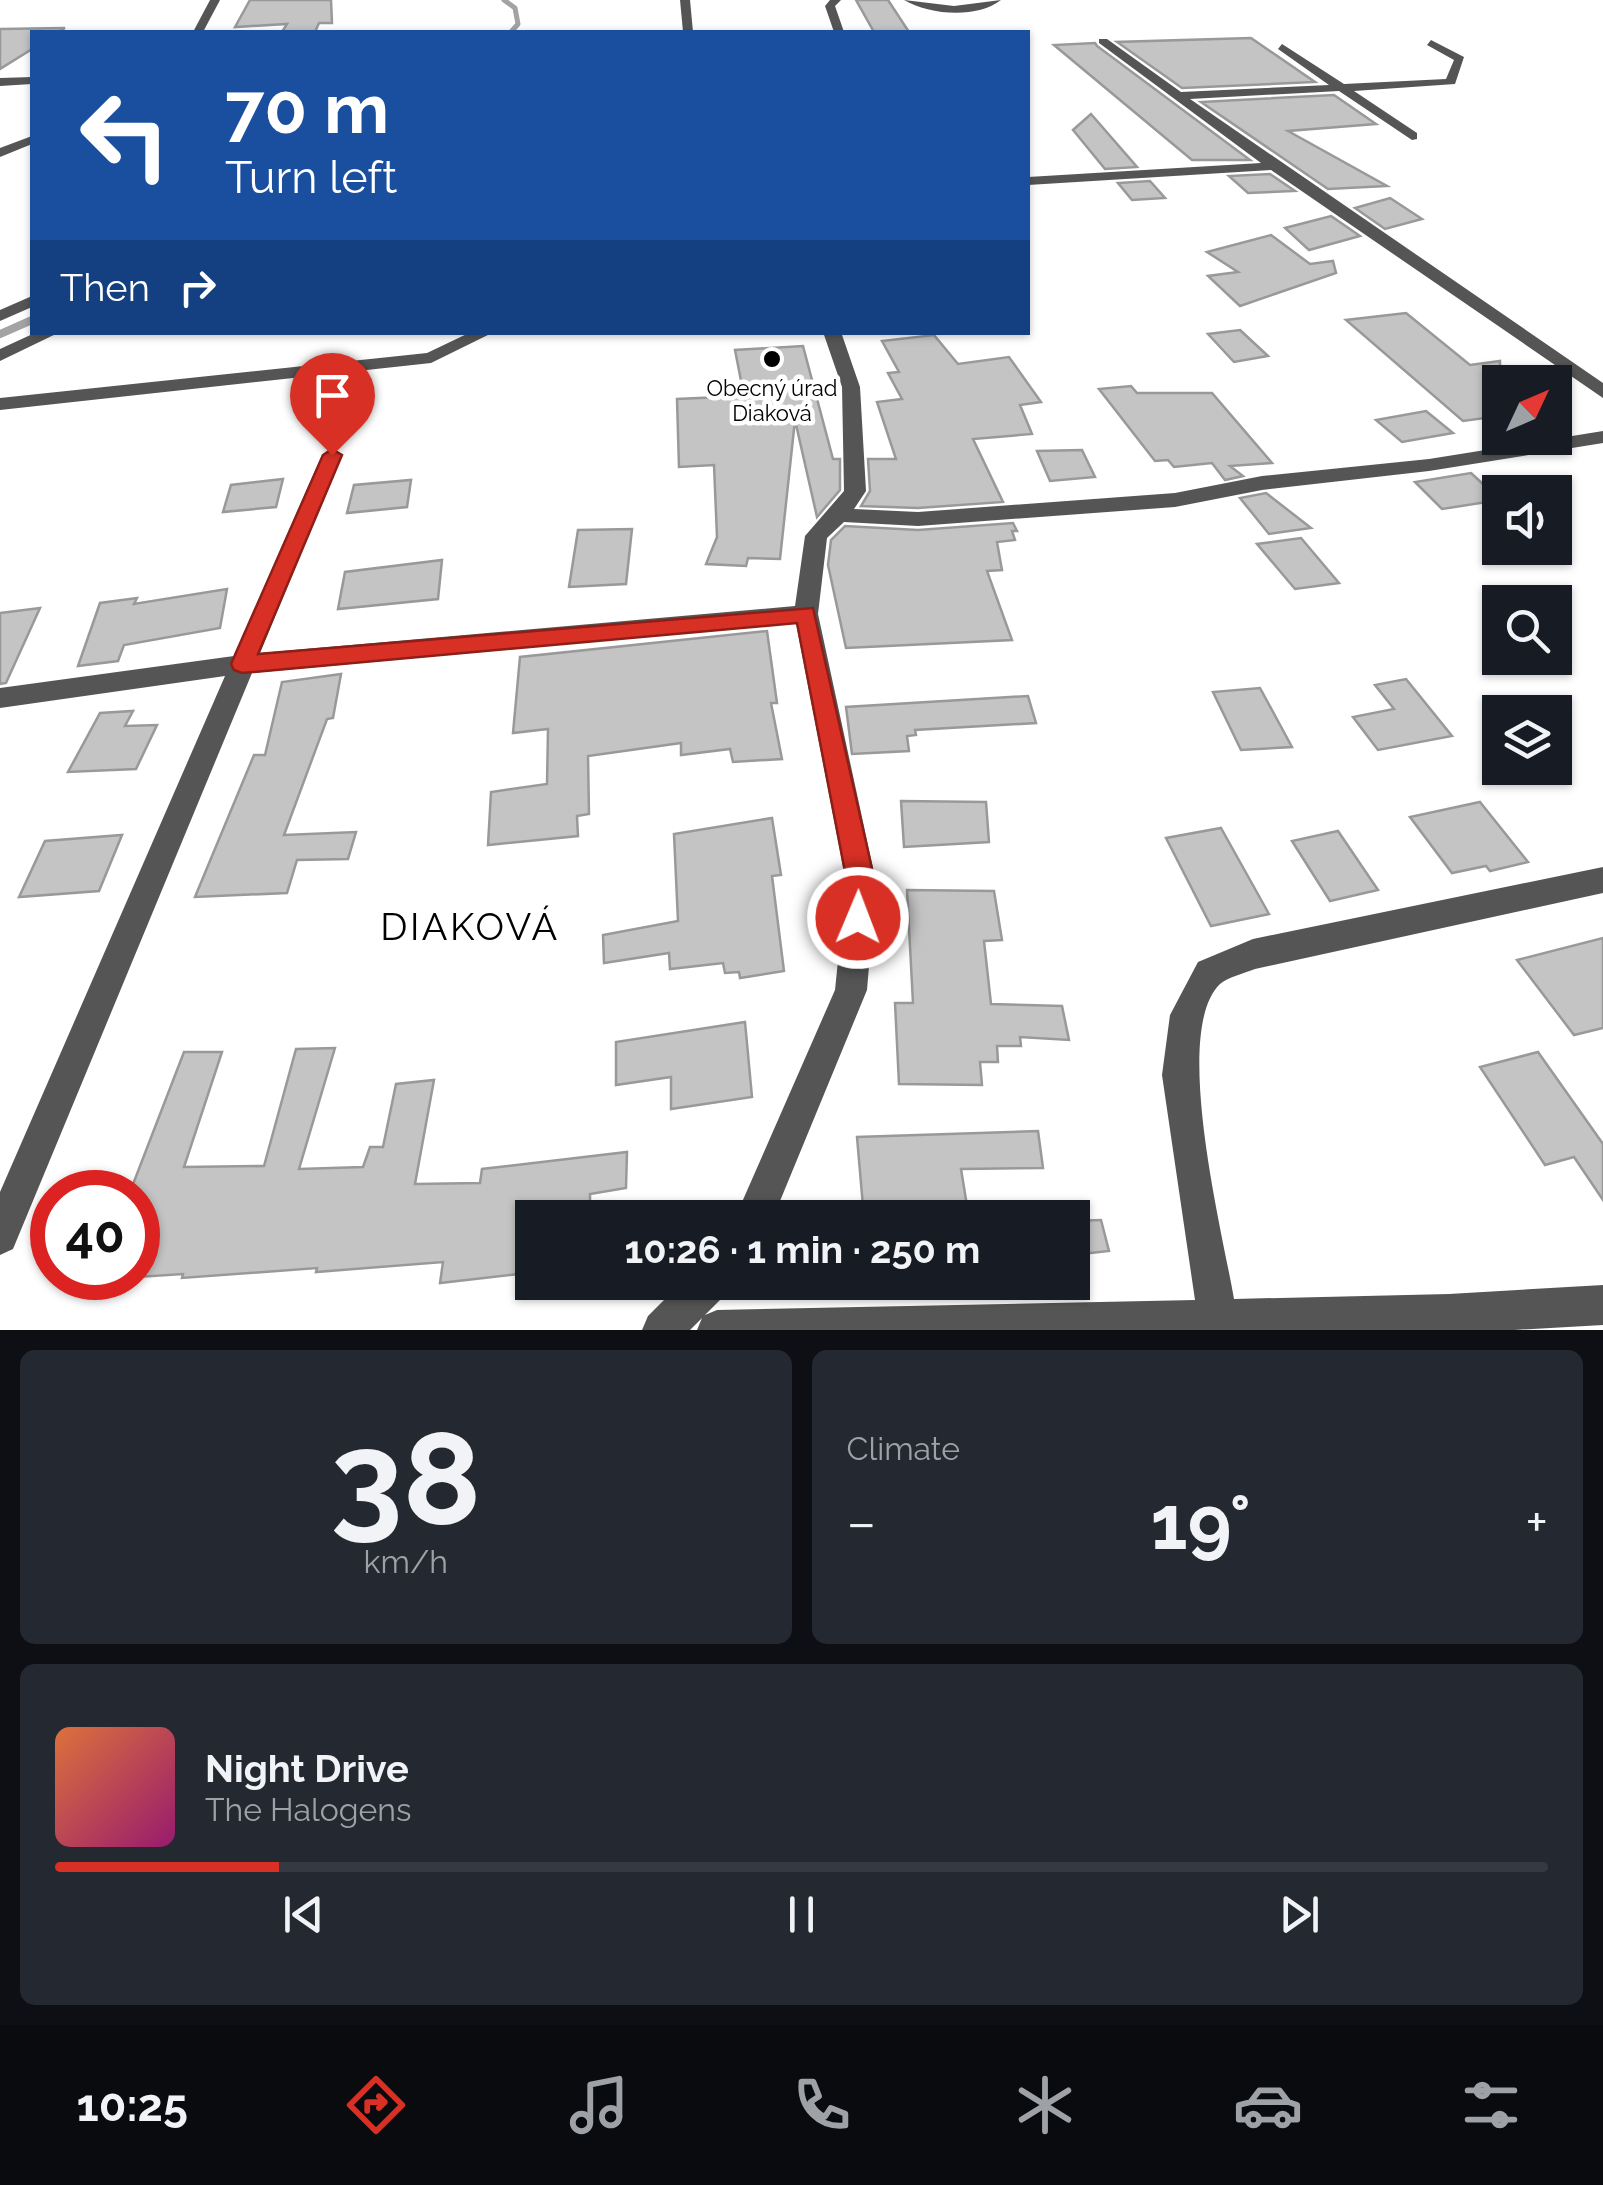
<!DOCTYPE html>
<meta charset="utf-8">
<style>
:root{--surface:#171b24;--page:#242831;--text:#f1f3f6;--muted:#9ea1a6;--line:#363941;--accent:#d93025}
body{margin:0;font-family:Raleway,sans-serif;background:var(--page);color:var(--text);height:100vh;display:flex;flex-direction:column;font-size:38px;white-space:nowrap}
*{box-sizing:border-box;margin:0}
p{font-size:32px;color:var(--muted)}
.icon{flex:none;width:55px;height:55px;fill:none;stroke:currentColor;stroke-width:2;stroke-linecap:round;stroke-linejoin:round}
.map{position:relative;height:1330px;overflow:hidden}
.drawer{display:flex;flex-direction:column;gap:20px;padding:20px;background:#0d0f14;flex:1}
.drawer>*{flex:none}
.banner{position:absolute;left:30px;top:30px;width:1000px;height:305px;border-radius:0px;box-shadow:0 2px 8px #0004;background:#1a4fa0;color:#fff;overflow:hidden}
.needle{width:65px;rotate:46deg}
.controls{position:absolute;left:1482px;top:365px;display:grid;gap:20px}
.controls a{display:grid;place-items:center;width:90px;height:90px;border-radius:0px;background:var(--surface);box-shadow:0 2px 8px #0004;font-size:50px}
.speed{position:absolute;left:30px;top:1170px;display:flex;gap:20px;font-size:50px;font-weight:700;text-align:center}
.speed>*{display:grid;place-content:center;width:130px;height:130px;border-radius:50%;background:var(--surface);box-shadow:0 2px 8px #0004;line-height:1}
.speed .limit{border:15px solid #d22;background:#fff;color:#111}
.pin{position:absolute;display:grid;place-items:center;width:85px;height:85px;color:#fff;margin:-102px -42px;border-radius:50% 50% 50% 0;rotate:-45deg;box-shadow:0 0 10px #0007}
.pin .icon{rotate:45deg}
.me{position:absolute;width:110px;margin:-55px;rotate:1deg;stroke-linejoin:round;filter:drop-shadow(0 0 8px #0008)}
.turn{display:flex;align-items:center;gap:35px;height:210px;padding:0 30px;font-size:45px}
.turn .icon{width:130px;height:130px;stroke-width:2.5}
.turn b{display:block;font-size:70px;line-height:85px}
.then{display:flex;align-items:center;height:95px;padding:0 30px;background:#0003;gap:20px;font-size:38px}
.big{font-size:75px;font-weight:700;line-height:1.1}
.drawer .card{flex:1;display:flex;flex-direction:column;justify-content:center;gap:15px;min-width:0;padding:0 35px;border-radius:15px;background:var(--page)}
.drawer .dial{align-items:center;gap:0}
.dial b{font-size:130px;line-height:1}
.song{display:flex;align-items:center;gap:30px}
.cover{width:120px;height:120px;border-radius:15px;background:linear-gradient(135deg,hsl(20 70% 55%),hsl(320 70% 35%))}
.played{height:10px;border-radius:5px;background:linear-gradient(90deg,var(--accent) 15%,var(--line) 15%)}
.keys{display:flex;justify-content:space-around;direction:ltr}
.heat{display:flex;justify-content:space-between;align-items:center;font-size:55px;direction:ltr}
.drawer .tiles{flex:1;display:grid;gap:20px;grid-template-columns:1fr 1fr}
.card:last-child{grid-column:span 2}
.trip{position:absolute;left:515px;top:1200px;width:575px;height:100px;border-radius:0px;background:var(--surface);box-shadow:0 2px 8px #0004;font-weight:700;line-height:100px;text-align:center}
.dock{display:flex;height:160px;justify-content:space-around;align-items:center;background:#090b0e;color:var(--muted)}
.dock .icon{width:70px;height:70px}
.dock .current{color:var(--accent)}
.dock b{font-size:45px;color:var(--text)}
.map>svg:first-child{display:block}
.lines{fill:none;stroke-linecap:round;stroke-linejoin:round}
.stream-far1{stroke:#a3a3a3;stroke-width:5}
.stream{stroke:#a3a3a3;stroke-width:8}
.building{fill:#c4c4c4;stroke:#999;stroke-width:2.5}
.minor{fill:#555;fill-rule:evenodd}
.route{fill:#d93025;stroke:#8d1f18;stroke-width:2.5}
.poi-dot{fill:#000;stroke:#fff;stroke-width:4}
.labels{text-anchor:middle;dominant-baseline:central;stroke-width:9;stroke-linejoin:round;paint-order:stroke}
.far-poi-label{font-size:22px;fill:#000;stroke:#fff}
.near-quarter-label{font-size:38px;letter-spacing:2.5px;fill:#000;stroke:#fff}
</style>
<div class="map">
<svg width="1603" height="1330" viewBox="0 0 1603 1330">
<rect width="100%" height="100%" fill="#fff"/>
<g class="lines">
<polyline class="stream-far1" points="504,0 515,8 518,24 511,32"/>
<polyline class="stream" points="0,334 32,320"/>
</g>
<g class="building">
<polygon points="250,0 331,0 332,23 319,23 315,32 282,32 287,24 235,27"/>
<polygon points="856,0 888,0 909,32 874,32"/>
<polygon points="65,28 58,32 32,32 32,49 0,69 0,29"/>
<polygon points="1251,38 1315,82 1182,88 1117,42"/>
<polygon points="1095,43 1097,46 1250,160 1192,160 1054,45"/>
<polygon points="1334,95 1376,124 1288,131 1387,186 1328,189 1201,102"/>
<polygon points="1091,114 1137,167 1105,169 1073,130"/>
<polygon points="1270,174 1295,191 1248,193 1229,176"/>
<polygon points="1150,181 1165,198 1132,200 1118,183"/>
<polygon points="1390,198 1422,219 1385,229 1355,208"/>
<polygon points="1331,216 1360,236 1309,250 1285,228"/>
<polygon points="1271,235 1310,264 1333,261 1336,273 1240,306 1208,276 1238,272 1207,252"/>
<polygon points="1406,313 1470,365 1500,361 1500,416 1463,421 1346,320"/>
<polygon points="1240,330 1268,356 1234,362 1208,334"/>
<polygon points="934,335 958,364 1009,357 1041,402 1020,405 1032,434 973,439 1003,502 918,508 861,506 870,491 868,459 896,459 877,402 902,399 888,373 899,372 882,341"/>
<polygon points="803,346 833,459 840,459 840,490 817,517 795,420 780,559 748,558 746,566 706,564 717,537 714,465 679,467 677,399 744,396 735,350"/>
<polygon points="1131,386 1137,393 1212,393 1272,463 1230,466 1243,476 1225,480 1212,463 1174,467 1168,460 1155,461 1099,389"/>
<polygon points="1426,411 1453,433 1402,442 1376,420"/>
<polygon points="1082,450 1095,477 1050,481 1037,451"/>
<polygon points="1471,473 1500,500 1442,509 1415,482"/>
<polygon points="283,479 276,507 223,512 231,485"/>
<polygon points="411,480 407,507 347,513 354,485"/>
<polygon points="1266,493 1311,528 1269,534 1240,498"/>
<polygon points="1013,523 1017,531 1012,531 1015,540 997,542 1002,570 987,571 1012,640 846,648 828,565 831,540 845,526 918,530"/>
<polygon points="632,529 626,584 569,587 578,530"/>
<polygon points="1301,538 1339,583 1295,589 1257,544"/>
<polygon points="442,560 438,599 338,609 345,572"/>
<polygon points="227,589 220,628 124,645 118,661 78,666 100,603 137,598 134,604"/>
<polygon points="40,608 6,683 0,684 0,613"/>
<polygon points="767,631 777,703 771,703 782,759 733,762 730,749 681,755 681,743 588,756 589,814 577,816 578,836 488,845 491,792 547,784 548,729 513,733 520,657"/>
<polygon points="341,674 333,718 327,719 284,835 356,832 348,859 297,860 287,893 195,897 254,755 265,755 282,682"/>
<polygon points="1406,679 1452,736 1378,750 1353,717 1394,709 1375,685"/>
<polygon points="1260,688 1292,747 1241,750 1213,692"/>
<polygon points="1028,696 1036,723 915,730 916,735 907,736 909,751 852,754 846,707"/>
<polygon points="133,711 125,726 157,725 136,769 68,772 100,713"/>
<polygon points="901,801 986,802 989,842 904,847"/>
<polygon points="1480,802 1528,862 1490,871 1486,866 1452,873 1410,817"/>
<polygon points="772,818 781,875 772,876 784,971 740,978 739,972 725,973 723,963 670,969 669,953 604,963 603,935 678,921 674,834"/>
<polygon points="1221,828 1269,914 1211,926 1166,838"/>
<polygon points="1338,831 1378,890 1330,901 1292,841"/>
<polygon points="122,835 99,891 19,897 45,841"/>
<polygon points="907,890 994,891 1002,940 984,941 991,1004 1062,1006 1069,1040 1020,1037 1021,1046 997,1046 998,1062 980,1062 982,1085 899,1084 895,1003 913,1003"/>
<polygon points="1603,938 1603,1028 1574,1035 1517,960"/>
<polygon points="745,1022 752,1097 671,1109 671,1077 616,1085 616,1042"/>
<polygon points="335,1048 299,1169 363,1167 370,1147 383,1147 396,1084 434,1080 415,1184 480,1183 482,1169 627,1152 626,1188 590,1194 590,1203 531,1212 528,1273 440,1283 443,1262 316,1272 317,1268 182,1278 183,1274 138,1277 138,1192 130,1192 184,1052 222,1052 184,1167 264,1166 296,1049"/>
<polygon points="1538,1052 1603,1144 1603,1200 1574,1157 1545,1165 1480,1067"/>
<polygon points="1038,1131 1043,1168 961,1169 969,1218 864,1218 857,1137"/>
<polygon points="1101,1220 1109,1251 1072,1255 1072,1221"/>
</g>
<g class="lines">
<g class="minor">
<polygon points="210,0 220,0 203,32 193,32"/>
<polygon points="680,0 690,0 693,32 683,32"/>
<polygon points="830,0 841,0 835,6 844,32 834,32 825,6"/>
<path d="M 904,0 L 954,6 L 1001,0 C 977,19 929,15 904,0 Z"/>
<polygon points="1099,39 1107,39 1181,92 1329,85 1278,49 1282,44 1344,84 1446,79 1454,60 1427,45 1431,40 1464,57 1455,84 1354,91 1417,133 1417,139 1412,140 1339,91 1190,99 1603,383 1603,398 1271,170 1028,185 1028,177 1261,163 1099,43"/>
<polygon points="32,77 32,84 0,86 0,78"/>
<polygon points="32,136 32,144 0,157 0,148"/>
<polygon points="32,296 32,307 0,321 0,310"/>
<polygon points="37,332 60,332 0,361 0,349"/>
<polygon points="471,332 494,332 431,363 0,410 0,398 427,353"/>
<polygon points="823,332 841,332 860,387 866,491 854,509 918,512 1175,493 1262,476 1429,459 1603,431 1603,443 1429,471 1262,490 1175,507 918,526 844,522 827,538 818,614 876,882 867,990 773,1218 735,1218 835,990 846,882 796,623 252,673 13,1249 0,1255 0,1192 225,676 0,708 0,688 234,656 322,455 332,449 342,455 260,653 795,606 805,536 844,491 842,387"/>
<path d="M 1603,867 L 1603,893 L 1255,969 C 1245,973 1228,977 1220,984 C 1171,1031 1223,1234 1234,1299 L 1449,1294 L 1603,1285 L 1603,1325 L 1514,1330 L 697,1330 L 702,1318 L 690,1330 L 642,1330 L 648,1316 L 682,1282 L 729,1282 L 724,1296 L 705,1315 L 717,1310 L 1195,1300 L 1162,1075 L 1170,1015 L 1198,962 L 1253,939 Z"/>
</g>
</g>
<polygon class="route" points="332,449 342,455 258,654 813,608 875,882 868,927 858,931 848,927 844,918 847,882 797,623 242,673 234,670 231,664 323,455"/>
<circle class="poi-dot" cx="772" cy="359" r="10"/>
<g class="labels">
<g class="far-poi-label">
<text x="772" y="388">Obecný úrad<tspan x="772" dy="25">Diaková</tspan></text>
</g>
<g class="near-quarter-label">
<text x="470" y="926">DIAKOVÁ</text>
</g>
</g>
</svg>
<div class="controls">
<a><svg class="needle" viewBox="-14 -14 28 28"><path d="M0-13l5 13h-10z" fill="#e53935"/><path d="M0 13l5-13h-10z" fill="#9ea1a6"/></svg></a>
<a><svg class="icon" aria-label="sound" viewBox="0 0 24 24"><path d="M4 9h4l5-4v14l-5-4H4zM17 9q2 3 0 6"/></svg></a>
<a><svg class="icon" aria-label="search" viewBox="0 0 24 24"><circle cx="10" cy="10" r="6"/><path d="M15 15l6 6"/></svg></a>
<a><svg class="icon" aria-label="layers" viewBox="0 0 24 24"><path d="M12 4l9 5-9 5-9-5zM3 14l9 5 9-5"/></svg></a>
</div>
<div class="speed"><div class="limit">40</div></div>
<div class="pin" style="left:332px;top:455px;background:#d93025"><svg class="icon" aria-label="arrive" viewBox="0 0 24 24"><path d="M6 21V4h12l-3 4 3 4H6"/></svg></div>
<svg class="me" style="left:858px;top:918px" viewBox="-20 -20 40 40"><circle r="17" fill="#d93025" stroke="#fff" stroke-width="3"/><path d="M0-11L8 9 0 5-8 9z" fill="#fff"/></svg>
<div class="trip">10:26 · 1 min · 250 m</div>
<div class="banner">
<div class="turn"><svg class="icon" aria-label="left" viewBox="0 0 24 24"><path d="M17 20v-9H6M10 6l-5 5 5 5"/></svg><div><b>70 m</b>Turn left</div></div>
<div class="then">Then<svg class="icon" aria-label="right" viewBox="0 0 24 24"><path d="M7 20v-9h11M14 6l5 5-5 5"/></svg></div>
</div>
</div>
<section class="drawer">
<div class="tiles">
<div class="card dial"><b>38</b><p>km/h</p></div>
<div class="card"><p>Climate</p>
<div class="heat"><a>−</a><b class="big">19°</b><a>+</a></div>
</div>
<div class="card">
<div class="song"><i class="cover"></i><div><b>Night Drive</b><p>The Halogens</p></div></div>
<div class="played"></div>
<div class="keys"><svg class="icon" aria-label="previous" viewBox="0 0 24 24"><path d="M18 5L8 12l10 7zM5 5v14"/></svg><svg class="icon" aria-label="pause" viewBox="0 0 24 24"><path d="M8 5v14M16 5v14"/></svg><svg class="icon" aria-label="next" viewBox="0 0 24 24"><path d="M6 5l10 7-10 7zM19 5v14"/></svg></div>
</div>
</div>
</section>
<nav class="dock">
<b>10:25</b>
<svg class="icon current" aria-label="directions" viewBox="0 0 24 24"><path d="M12 3l9 9-9 9-9-9zM9 14v-3h6M13 9l2 2-2 2"/></svg>
<svg class="icon" aria-label="music" viewBox="0 0 24 24"><path d="M9 18V5l10-2v13"/><circle cx="6" cy="18" r="3"/><circle cx="16" cy="16" r="3"/></svg>
<svg class="icon" aria-label="phone" viewBox="0 0 24 24"><path d="M5 4h4l2 5-3 2q2 4 5 5l2-3 5 2v4C11 20 4 13 5 4z"/></svg>
<svg class="icon" aria-label="climate" viewBox="0 0 24 24"><path d="M12 3v18M4 7l16 10M4 17L20 7"/></svg>
<svg class="icon" aria-label="car" viewBox="0 0 24 24"><path d="M5 17H2v-5l4-1 3-4h7l3 4 3 1v5h-3M9 17h6M6 11h13"/><circle cx="7" cy="17" r="2"/><circle cx="17" cy="17" r="2"/></svg>
<svg class="icon" aria-label="filters" viewBox="0 0 24 24"><path d="M4 7h16M4 17h16"/><circle cx="9" cy="7" r="2"/><circle cx="15" cy="17" r="2"/></svg>
</nav>
